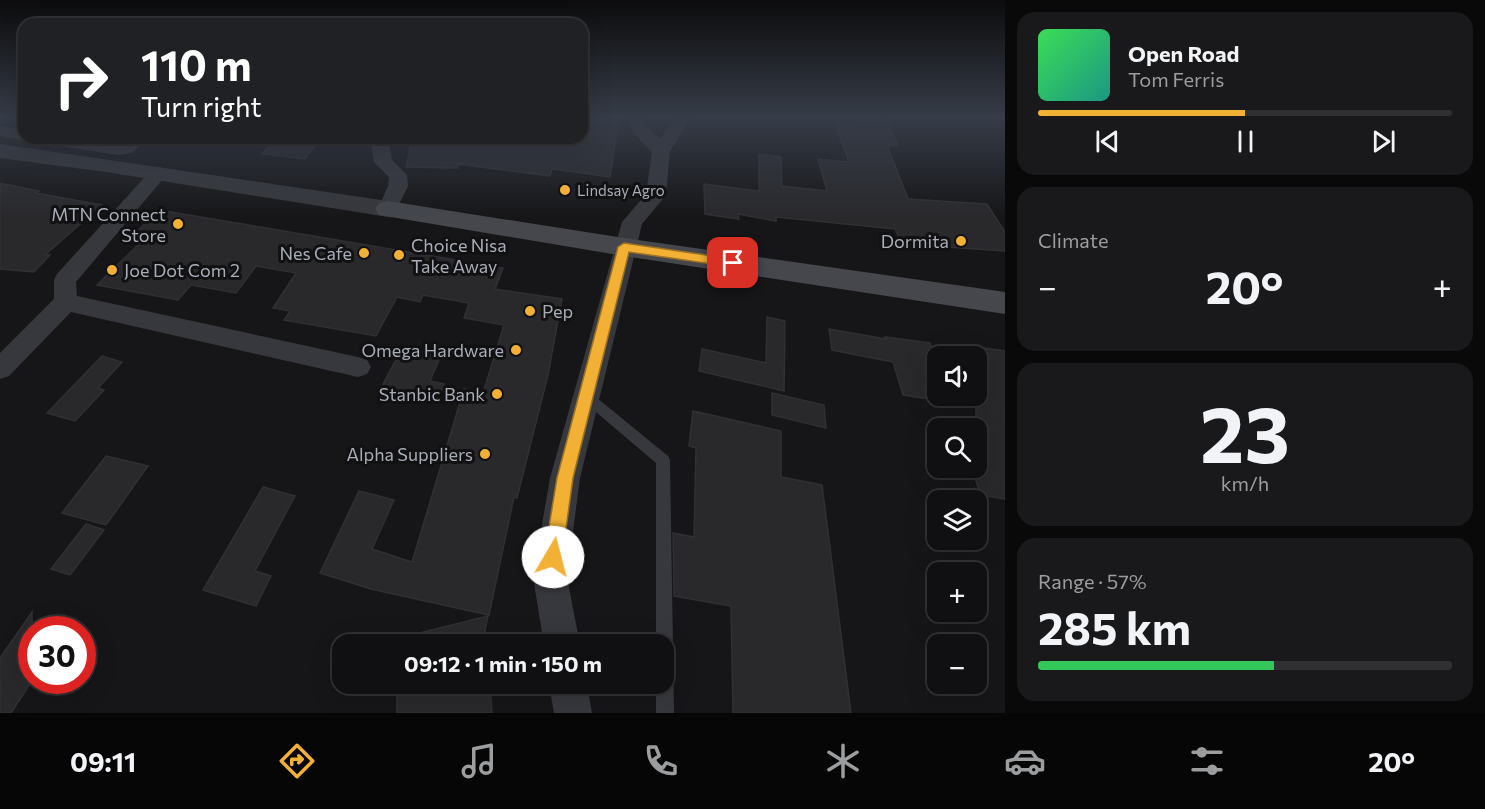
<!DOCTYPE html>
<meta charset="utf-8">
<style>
:root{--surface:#101012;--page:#19191b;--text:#f1f3f6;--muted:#9c9d9f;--line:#303032;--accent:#f2b134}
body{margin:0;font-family:Commissioner,sans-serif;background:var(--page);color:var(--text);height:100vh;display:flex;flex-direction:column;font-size:22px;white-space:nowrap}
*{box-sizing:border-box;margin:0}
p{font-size:20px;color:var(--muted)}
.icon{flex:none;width:33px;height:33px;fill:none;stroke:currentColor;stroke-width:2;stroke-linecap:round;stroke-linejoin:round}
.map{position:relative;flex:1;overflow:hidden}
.details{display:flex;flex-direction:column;gap:12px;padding:12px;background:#09090a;width:480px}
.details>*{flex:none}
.banner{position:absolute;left:18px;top:18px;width:570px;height:126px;border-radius:18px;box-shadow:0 6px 24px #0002,0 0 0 2px var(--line);background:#202124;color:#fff;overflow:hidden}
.controls{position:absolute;left:927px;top:346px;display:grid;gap:12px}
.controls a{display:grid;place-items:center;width:60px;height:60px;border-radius:12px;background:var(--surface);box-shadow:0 6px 24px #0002,0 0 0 2px var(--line);font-size:30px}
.speed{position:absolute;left:18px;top:616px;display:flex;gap:12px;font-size:30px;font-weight:700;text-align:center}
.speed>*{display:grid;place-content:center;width:78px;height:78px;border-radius:50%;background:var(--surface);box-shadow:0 6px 24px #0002,0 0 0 2px var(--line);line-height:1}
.speed .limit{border:9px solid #d22;background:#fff;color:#111}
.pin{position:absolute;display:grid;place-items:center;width:51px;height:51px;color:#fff;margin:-26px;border-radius:12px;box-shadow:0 3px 9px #0006}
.me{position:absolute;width:66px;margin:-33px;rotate:8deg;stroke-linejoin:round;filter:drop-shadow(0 0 4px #0008)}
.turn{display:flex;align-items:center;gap:21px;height:126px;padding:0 24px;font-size:27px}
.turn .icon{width:78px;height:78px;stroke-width:2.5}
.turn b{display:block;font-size:42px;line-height:51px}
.big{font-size:45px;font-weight:700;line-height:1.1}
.details .tile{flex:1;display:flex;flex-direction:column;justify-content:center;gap:9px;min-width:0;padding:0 21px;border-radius:18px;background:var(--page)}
.details .dial{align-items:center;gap:0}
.dial b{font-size:78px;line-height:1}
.song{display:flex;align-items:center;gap:18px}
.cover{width:72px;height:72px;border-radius:9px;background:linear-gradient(135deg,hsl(130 70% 55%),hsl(170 70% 35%))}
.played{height:6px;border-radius:3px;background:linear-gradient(90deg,var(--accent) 50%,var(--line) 50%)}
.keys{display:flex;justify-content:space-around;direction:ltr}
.heat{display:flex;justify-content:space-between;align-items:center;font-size:33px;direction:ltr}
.charge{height:9px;border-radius:4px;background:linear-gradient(90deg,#34c759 57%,var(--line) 0)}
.trip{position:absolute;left:332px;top:634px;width:342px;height:60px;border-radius:18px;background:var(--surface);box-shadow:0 6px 24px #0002,0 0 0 2px var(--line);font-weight:700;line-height:60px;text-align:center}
.menu{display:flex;height:96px;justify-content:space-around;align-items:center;background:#060607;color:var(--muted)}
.menu .icon{width:42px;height:42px}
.menu .on{color:var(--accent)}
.menu b{font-size:27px;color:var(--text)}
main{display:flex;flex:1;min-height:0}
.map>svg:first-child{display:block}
.building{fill:#29292c;stroke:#303034;stroke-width:1.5}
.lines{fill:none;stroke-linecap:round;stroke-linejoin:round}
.service{fill:#37383d;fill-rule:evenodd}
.minor{fill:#37383d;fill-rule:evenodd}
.tertiary{fill:#37383d;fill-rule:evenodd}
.secondary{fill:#45474d;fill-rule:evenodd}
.route{fill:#f2b134;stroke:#9d7322;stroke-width:1.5}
.poi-dot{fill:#f2b134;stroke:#111113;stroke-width:2}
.labels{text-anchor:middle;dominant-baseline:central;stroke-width:6;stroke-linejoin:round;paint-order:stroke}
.far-poi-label{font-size:15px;fill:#a8adb8;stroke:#111113;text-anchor:start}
.poi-label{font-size:18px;fill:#a8adb8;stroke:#111113;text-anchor:end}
</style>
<main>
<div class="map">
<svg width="1005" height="713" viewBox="0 0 1005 713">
<rect width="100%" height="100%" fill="#161618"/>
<g class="building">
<polygon points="582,118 619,118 610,177 552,169 550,176 458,164 457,168 406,167 411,144 444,145 445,138 582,138"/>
<polygon points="854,118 886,118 898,146 887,145 908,199 987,204 1005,232 1005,251 902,244 895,229 776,217 776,221 738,214 739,219 705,214 704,184 759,191 759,154 781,157 782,186 827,191 818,159 849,162 838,132 837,121 856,123"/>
<polygon points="275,138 321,138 305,159 262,154"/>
<polygon points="0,183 39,191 36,193 102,205 45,255 50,255 34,272 0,269"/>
<polygon points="159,210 503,268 495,289 562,299 548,375 517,498 514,497 489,615 371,589 320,573 359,491 394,500 372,549 412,562 464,389 483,393 504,325 464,318 469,303 423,295 420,302 397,297 376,336 284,320 290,311 273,308 296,273 256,266 236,293 191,285 178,300 97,285 139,244 127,241"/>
<polygon points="767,317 785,321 784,391 699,371 702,349 766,363"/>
<polygon points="829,329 886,339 885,337 930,343 938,365 938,396 947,396 949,402 903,395 893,362 832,350"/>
<polygon points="976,347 1005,351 1005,499 981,495 976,481"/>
<polygon points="402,348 441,355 430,381 444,384 437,402 381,388"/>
<polygon points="102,356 122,362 98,388 104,390 75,421 47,413"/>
<polygon points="772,393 824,405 826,428 772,415"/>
<polygon points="693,411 781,431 781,477 822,485 851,713 733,713 731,606 674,596 673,533 694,537 696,448 689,446"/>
<polygon points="106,456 148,466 106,525 62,513"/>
<polygon points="263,487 295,496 255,571 271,576 256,606 203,590"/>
<polygon points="86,524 104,530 70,575 51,569"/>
<polygon points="32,612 32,681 11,713 0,713 0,658"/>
<polygon points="488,616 485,630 487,645 400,645 399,638"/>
<polygon points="397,684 490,684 492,713 397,713"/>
</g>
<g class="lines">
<polygon class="service" points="587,392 591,393 668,456 670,460 674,713 656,713 656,684 663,684 663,645 656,645 656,463 583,401 581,397 583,393"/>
<g class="minor">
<polygon points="628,118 644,118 648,127 660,139 675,118 691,118 670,151 666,195 642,224 580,478 567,577 580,645 544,645 533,577 550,478 622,222 646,194 652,152 634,133"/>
<polygon points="0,126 24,130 24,138 31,138 24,140 0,136"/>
<polygon points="33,138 76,138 118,145 128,138 147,138 132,153 118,155 42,143 36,142"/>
<polygon points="370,138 388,138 392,160 407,175 408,186 395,213 388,215 381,213 378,209 388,186 389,177 374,162"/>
<polygon points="159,167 166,169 168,173 76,282 77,296 358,357 367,360 371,367 367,374 358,377 71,312 9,376 0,379 0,353 54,299 54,280 57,274 152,169"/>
<polygon points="549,684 587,684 592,713 554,713"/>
</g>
<polygon class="tertiary" points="0,144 388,201 397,204 400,209 397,214 388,217 106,172 0,158"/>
<polygon class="secondary" points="388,201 624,238 1005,292 1005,314 624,256 379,215 375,209 379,203"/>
</g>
<linearGradient id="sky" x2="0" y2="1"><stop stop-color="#0c0c0d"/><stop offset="0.54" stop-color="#363c48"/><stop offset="1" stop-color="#363c48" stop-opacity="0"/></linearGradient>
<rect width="1005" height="217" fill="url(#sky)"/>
<polygon class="route" points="624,243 733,259 739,263 733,267 629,252 573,478 562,557 559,563 553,566 547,563 544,557 557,478 618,247"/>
<g class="poi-dot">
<circle cx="565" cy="190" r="6"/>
<circle cx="178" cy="224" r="6"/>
<circle cx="961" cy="241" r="6"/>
<circle cx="364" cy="253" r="6"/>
<circle cx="399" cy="255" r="6"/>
<circle cx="112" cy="270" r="6"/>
<circle cx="530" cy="311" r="6"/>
<circle cx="516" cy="350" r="6"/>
<circle cx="497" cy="394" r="6"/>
<circle cx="485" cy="454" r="6"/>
</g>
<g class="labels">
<g class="far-poi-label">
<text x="577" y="190">Lindsay Agro</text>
</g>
<g class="poi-label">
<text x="166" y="214">MTN Connect<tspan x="166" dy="21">Store</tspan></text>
<text x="949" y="241">Dormita</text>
<text x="411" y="245" text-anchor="start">Choice Nisa<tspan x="411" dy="21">Take Away</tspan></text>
<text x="352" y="253">Nes Cafe</text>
<text x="124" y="270" text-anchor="start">Joe Dot Com 2</text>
<text x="542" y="311" text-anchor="start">Pep</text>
<text x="504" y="350">Omega Hardware</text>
<text x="485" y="394">Stanbic Bank</text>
<text x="473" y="454">Alpha Suppliers</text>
</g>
</g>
</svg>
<div class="controls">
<a><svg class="icon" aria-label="sound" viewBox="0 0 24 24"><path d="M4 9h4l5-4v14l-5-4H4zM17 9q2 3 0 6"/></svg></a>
<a><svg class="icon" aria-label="search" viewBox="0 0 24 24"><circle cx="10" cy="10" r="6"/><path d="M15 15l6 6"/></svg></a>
<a><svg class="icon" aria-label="layers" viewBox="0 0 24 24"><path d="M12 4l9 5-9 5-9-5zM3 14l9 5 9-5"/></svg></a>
<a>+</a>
<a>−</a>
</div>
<div class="speed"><div class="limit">30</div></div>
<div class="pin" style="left:733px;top:263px;background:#d93025"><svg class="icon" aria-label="arrive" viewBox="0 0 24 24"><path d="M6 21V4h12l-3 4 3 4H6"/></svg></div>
<svg class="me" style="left:553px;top:557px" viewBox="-20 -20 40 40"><circle r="19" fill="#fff"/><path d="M0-13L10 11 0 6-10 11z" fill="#f2b134"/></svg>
<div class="trip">09:12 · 1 min · 150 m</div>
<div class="banner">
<div class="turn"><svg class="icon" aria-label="right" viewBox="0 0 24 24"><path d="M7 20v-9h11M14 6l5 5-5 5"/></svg><div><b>110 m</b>Turn right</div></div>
</div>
</div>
<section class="details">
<div class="tile">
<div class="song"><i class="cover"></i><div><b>Open Road</b><p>Tom Ferris</p></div></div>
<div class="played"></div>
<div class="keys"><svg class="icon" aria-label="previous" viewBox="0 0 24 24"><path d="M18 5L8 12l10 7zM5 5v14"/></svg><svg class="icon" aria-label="pause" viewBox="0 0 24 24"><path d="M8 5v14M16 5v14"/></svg><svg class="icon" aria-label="next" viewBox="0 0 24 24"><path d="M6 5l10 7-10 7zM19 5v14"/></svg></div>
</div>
<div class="tile"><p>Climate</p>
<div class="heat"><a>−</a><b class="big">20°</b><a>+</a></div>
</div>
<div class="tile dial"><b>23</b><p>km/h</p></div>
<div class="tile"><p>Range · 57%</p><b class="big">285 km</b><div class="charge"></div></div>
</section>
</main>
<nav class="menu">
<b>09:11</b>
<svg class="icon on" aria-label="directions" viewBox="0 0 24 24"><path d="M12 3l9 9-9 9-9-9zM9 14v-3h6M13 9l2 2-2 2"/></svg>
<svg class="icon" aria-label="music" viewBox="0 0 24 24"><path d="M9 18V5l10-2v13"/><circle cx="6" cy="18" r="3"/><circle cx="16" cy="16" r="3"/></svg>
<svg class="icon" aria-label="phone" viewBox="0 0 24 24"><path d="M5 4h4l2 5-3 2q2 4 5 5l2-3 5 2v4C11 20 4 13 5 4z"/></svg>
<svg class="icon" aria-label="climate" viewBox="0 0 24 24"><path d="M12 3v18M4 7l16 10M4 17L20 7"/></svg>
<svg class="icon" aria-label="car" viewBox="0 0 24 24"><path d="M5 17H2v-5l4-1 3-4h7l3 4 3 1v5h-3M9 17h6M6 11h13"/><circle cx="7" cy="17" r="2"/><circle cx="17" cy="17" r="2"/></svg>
<svg class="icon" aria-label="filters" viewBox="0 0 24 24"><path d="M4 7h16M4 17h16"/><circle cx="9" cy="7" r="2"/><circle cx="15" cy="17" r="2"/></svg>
<b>20°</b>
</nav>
